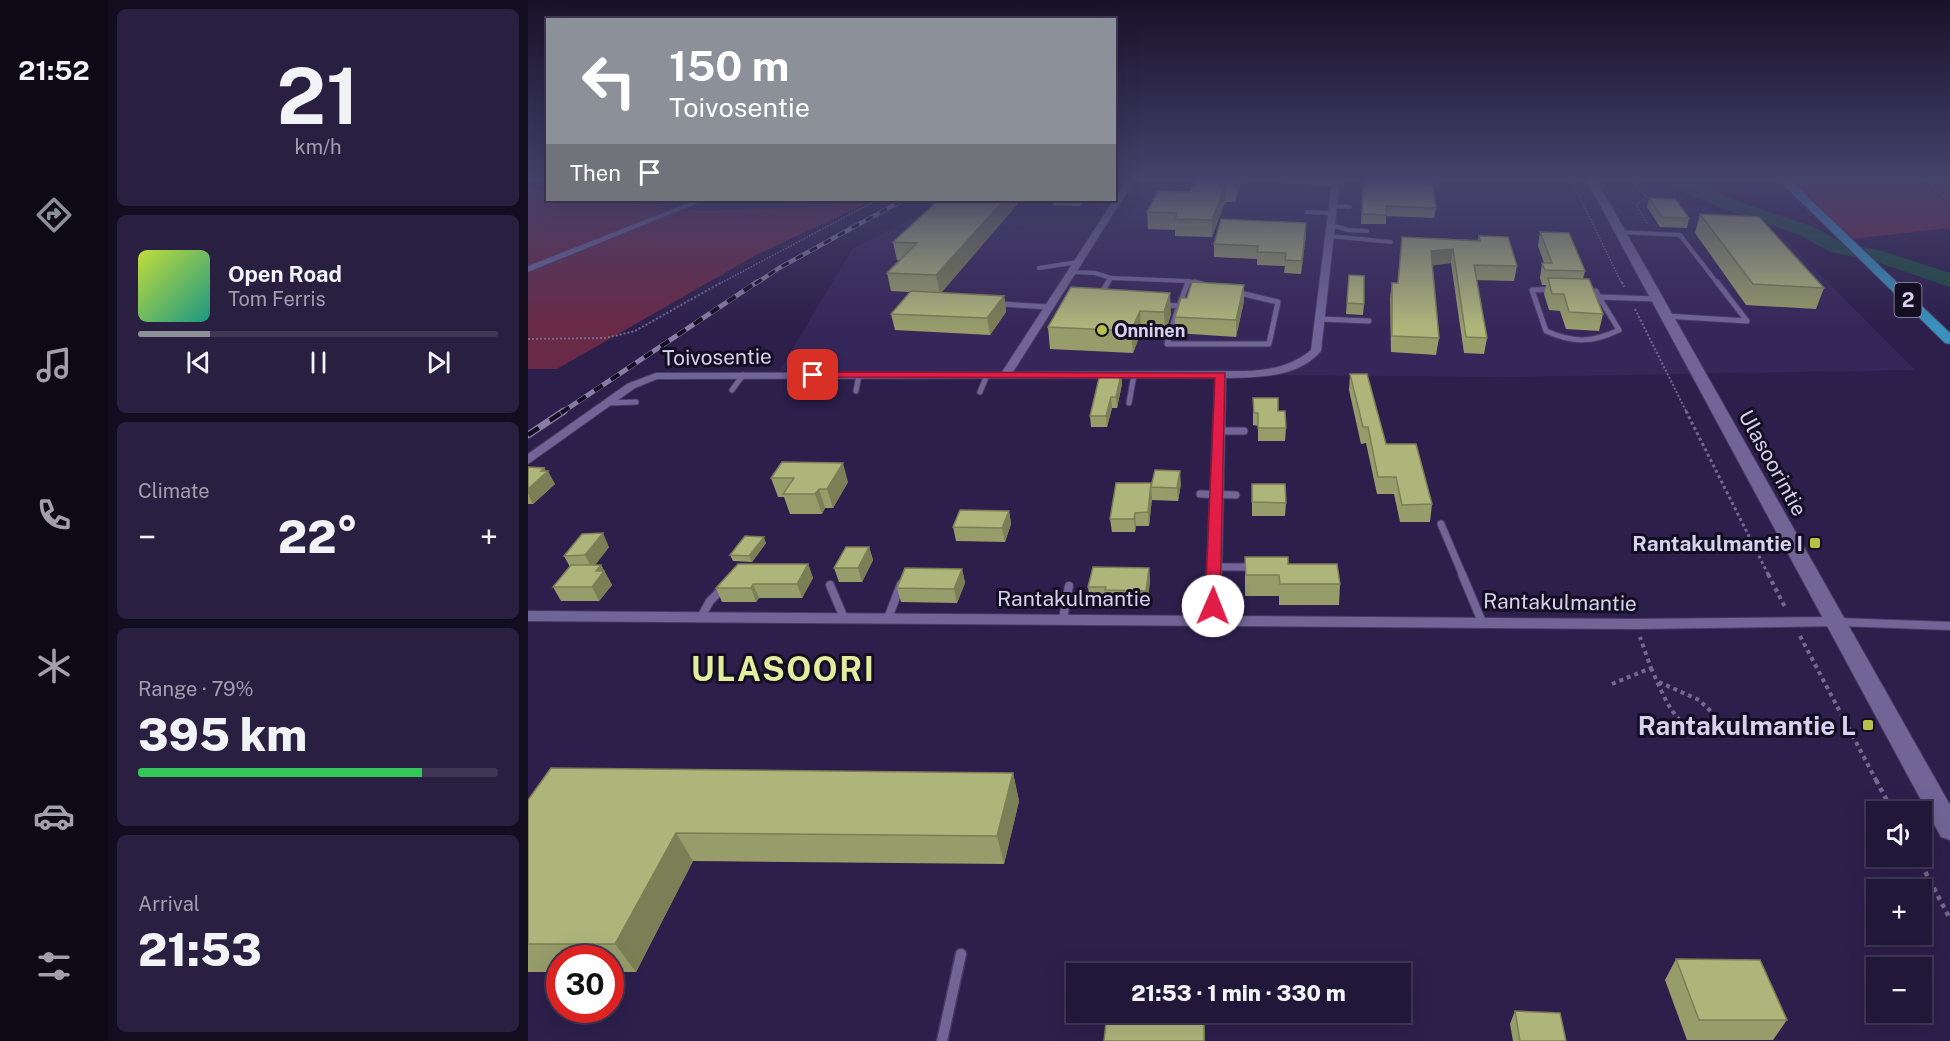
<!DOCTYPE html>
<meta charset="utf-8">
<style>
:root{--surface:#211739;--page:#292041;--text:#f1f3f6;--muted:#a29fae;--line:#3e3653;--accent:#8c9099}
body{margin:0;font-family:"Public Sans",sans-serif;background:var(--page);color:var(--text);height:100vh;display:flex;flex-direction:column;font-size:22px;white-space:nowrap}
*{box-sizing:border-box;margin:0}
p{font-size:20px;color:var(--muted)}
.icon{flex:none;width:33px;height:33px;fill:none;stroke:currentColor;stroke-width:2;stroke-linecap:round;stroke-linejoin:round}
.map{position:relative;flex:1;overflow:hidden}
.drawer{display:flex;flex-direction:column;gap:9px;padding:9px;background:#120d1f;width:420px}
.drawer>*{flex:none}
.guide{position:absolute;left:18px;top:18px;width:570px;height:183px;border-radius:0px;box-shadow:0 6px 24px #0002,0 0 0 2px var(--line);background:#8c9099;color:#fff;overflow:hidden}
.controls{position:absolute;left:1338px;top:801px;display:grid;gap:12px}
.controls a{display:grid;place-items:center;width:66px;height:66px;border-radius:0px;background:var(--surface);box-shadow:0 6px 24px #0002,0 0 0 2px var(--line);font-size:30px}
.speed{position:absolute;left:18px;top:945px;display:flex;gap:12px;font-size:30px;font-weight:700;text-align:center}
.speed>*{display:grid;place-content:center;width:78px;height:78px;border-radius:50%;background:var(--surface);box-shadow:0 6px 24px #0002,0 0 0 2px var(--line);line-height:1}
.speed .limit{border:9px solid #d22;background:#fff;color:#111}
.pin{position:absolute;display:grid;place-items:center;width:51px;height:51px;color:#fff;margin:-26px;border-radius:12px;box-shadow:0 3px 9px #0006}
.me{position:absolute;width:66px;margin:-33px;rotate:1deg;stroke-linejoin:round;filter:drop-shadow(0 0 4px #0008)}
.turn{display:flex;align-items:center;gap:21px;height:126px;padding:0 24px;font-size:27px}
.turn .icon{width:78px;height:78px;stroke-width:2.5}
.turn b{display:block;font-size:42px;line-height:51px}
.then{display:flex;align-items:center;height:57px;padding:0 24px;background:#0003;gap:12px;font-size:22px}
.big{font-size:45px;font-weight:800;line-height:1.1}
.drawer .widget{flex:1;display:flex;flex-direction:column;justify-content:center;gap:9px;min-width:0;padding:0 21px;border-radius:9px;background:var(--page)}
.drawer .dial{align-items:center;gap:0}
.dial b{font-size:78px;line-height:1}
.song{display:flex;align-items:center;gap:18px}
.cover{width:72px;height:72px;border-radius:9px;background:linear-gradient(135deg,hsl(70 70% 55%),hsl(170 70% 35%))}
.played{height:6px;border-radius:3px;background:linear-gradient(90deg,var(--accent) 20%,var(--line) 20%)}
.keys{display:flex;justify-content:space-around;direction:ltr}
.heat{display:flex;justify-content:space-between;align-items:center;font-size:33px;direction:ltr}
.charge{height:9px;border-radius:4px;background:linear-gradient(90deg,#34c759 79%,var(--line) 0)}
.trip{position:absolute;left:538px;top:963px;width:345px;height:60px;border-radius:0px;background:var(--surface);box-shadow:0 6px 24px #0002,0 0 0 2px var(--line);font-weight:800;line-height:60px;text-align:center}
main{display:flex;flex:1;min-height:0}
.menu{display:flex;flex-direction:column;width:108px;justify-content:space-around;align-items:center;background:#0d0917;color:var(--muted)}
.menu .icon{width:42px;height:42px}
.menu .on{color:var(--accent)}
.menu b{font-size:27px;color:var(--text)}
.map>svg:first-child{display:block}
.built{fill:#36275a}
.green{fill:#692a47}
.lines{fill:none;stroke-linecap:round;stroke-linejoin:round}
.river{fill:#1e4c40;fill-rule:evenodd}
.lane-far4-casing{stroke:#473b61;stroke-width:5}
.lane-far3-casing{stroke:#473b61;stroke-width:7}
.lane-far2-casing{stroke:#473b61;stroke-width:9}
.lane-far1-casing{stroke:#473b61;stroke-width:10}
.lane-casing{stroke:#473b61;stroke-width:13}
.street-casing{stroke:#473b61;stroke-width:2}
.secondary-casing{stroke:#473b61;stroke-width:2}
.highway-casing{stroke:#473b61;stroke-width:2}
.path-far4{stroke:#72698f;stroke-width:1.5;stroke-dasharray:1.5 1.5;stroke-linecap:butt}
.path-far3{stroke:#72698f;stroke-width:2;stroke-dasharray:2 2;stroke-linecap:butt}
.path-far2{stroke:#72698f;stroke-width:3;stroke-dasharray:3 3;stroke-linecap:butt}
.path-far1{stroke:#72698f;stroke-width:4;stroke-dasharray:4 4;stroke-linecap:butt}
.path{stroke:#72698f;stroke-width:4.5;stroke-dasharray:4.5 4.5;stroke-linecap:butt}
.lane-far4{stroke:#716598;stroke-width:4}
.lane-far3{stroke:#716598;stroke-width:5}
.lane-far2{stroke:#716598;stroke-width:7}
.lane-far1{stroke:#716598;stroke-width:8}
.lane{stroke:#716598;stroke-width:10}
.street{fill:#716598;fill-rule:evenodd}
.secondary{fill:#716598;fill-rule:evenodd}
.highway{fill:#3991bd;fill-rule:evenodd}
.rail-far2-casing{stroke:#877ea3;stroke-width:4.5}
.rail-far1-casing{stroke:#877ea3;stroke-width:5}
.rail-casing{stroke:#877ea3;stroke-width:7}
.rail-far2{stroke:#130e21;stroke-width:3;stroke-dasharray:8;stroke-linecap:butt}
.rail-far1{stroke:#130e21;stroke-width:4;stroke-dasharray:10;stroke-linecap:butt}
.rail{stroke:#130e21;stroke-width:4.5;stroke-dasharray:13;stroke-linecap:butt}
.wall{fill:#969c6a}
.shaded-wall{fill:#7a7f56}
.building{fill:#aeb57b;stroke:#7a7f56;stroke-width:1.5}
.route{fill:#e11d48;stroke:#92132f;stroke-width:1.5}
.poi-dot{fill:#b7c148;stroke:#130e21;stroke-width:2}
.labels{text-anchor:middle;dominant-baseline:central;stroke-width:6;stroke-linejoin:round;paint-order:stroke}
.far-poi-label{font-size:18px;font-weight:bold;fill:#d6d1ee;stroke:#130e21;text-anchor:start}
.shield{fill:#130e21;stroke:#9c96b0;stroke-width:1.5}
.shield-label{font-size:20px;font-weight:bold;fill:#d6d1ee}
.street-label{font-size:21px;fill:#d6d1ee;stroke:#130e21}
.poi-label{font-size:21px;font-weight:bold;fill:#d6d1ee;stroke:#130e21;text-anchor:end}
.near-poi-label{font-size:26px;font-weight:bold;fill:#d6d1ee;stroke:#130e21;text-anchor:end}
.near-district-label{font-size:33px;font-weight:bold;letter-spacing:1.5px;fill:#e3ed9e;stroke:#130e21}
</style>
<main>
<nav class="menu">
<b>21:52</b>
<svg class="icon on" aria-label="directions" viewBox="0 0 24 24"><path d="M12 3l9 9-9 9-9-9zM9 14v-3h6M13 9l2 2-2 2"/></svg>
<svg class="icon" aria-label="music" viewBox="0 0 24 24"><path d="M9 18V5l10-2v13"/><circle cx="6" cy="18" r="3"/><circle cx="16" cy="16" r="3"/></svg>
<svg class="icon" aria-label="phone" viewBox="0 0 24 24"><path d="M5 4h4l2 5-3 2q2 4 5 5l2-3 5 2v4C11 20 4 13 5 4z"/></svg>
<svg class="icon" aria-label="climate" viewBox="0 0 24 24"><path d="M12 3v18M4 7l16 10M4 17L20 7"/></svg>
<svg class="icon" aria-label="car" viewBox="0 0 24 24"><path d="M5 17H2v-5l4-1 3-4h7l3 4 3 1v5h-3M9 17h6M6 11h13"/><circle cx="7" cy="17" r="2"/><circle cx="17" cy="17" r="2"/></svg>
<svg class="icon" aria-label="filters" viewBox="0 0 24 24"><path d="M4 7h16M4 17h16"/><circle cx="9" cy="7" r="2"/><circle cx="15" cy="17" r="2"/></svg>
</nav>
<section class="drawer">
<div class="widget dial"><b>21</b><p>km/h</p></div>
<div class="widget">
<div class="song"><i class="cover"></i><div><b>Open Road</b><p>Tom Ferris</p></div></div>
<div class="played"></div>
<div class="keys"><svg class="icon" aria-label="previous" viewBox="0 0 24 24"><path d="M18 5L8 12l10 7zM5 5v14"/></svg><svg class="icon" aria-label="pause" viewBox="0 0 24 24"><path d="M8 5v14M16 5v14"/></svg><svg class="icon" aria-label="next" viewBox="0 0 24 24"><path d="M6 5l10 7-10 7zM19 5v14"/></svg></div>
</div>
<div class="widget"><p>Climate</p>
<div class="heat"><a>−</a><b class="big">22°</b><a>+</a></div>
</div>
<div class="widget"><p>Range · 79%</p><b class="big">395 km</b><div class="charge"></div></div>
<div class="widget"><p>Arrival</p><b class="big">21:53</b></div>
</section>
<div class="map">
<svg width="1422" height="1041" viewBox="0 0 1422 1041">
<rect width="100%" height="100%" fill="#2c1f4c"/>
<g class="built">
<polygon points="587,181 1106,181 1254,236 1387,370 982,377 251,371 325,248 421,200 586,200"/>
<polygon points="78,200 345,200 337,204 175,211"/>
</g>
<g class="green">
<polygon points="1264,181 1392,181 1422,206 1422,228 1324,239"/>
<polygon points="1395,181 1422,181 1422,205"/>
<polygon points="0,187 19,191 20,200 78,200 175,211 337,204 228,255 29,369 0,369"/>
</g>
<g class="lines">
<polygon class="river" points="1136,181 1161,181 1220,205 1286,227 1315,243 1354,251 1422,273 1422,287 1343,260 1302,252 1272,235 1206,213 1139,185"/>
<defs>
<g id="lane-far4">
<polyline points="761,182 808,184"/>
<polyline points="805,206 822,207"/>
<polyline points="779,212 804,213"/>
<polyline points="803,225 820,230 839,231"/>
<polyline points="1092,232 1152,235 1190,284"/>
<polyline points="802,236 863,242"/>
<polyline points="511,268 550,262"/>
<polyline points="544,272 567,273 583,278 579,284"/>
<polyline points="583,278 660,281 659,284"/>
<polyline points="660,281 673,284"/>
</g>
<g id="lane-far3">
<polyline points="666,282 674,284"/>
<path d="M 1026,289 L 1004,290 L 1018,331 C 1045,343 1064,343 1091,330 L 1071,297 L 1129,299"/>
<polyline points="1058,291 1068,291 1071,297"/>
<polyline points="572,296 580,282"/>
<polyline points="473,304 522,307"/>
<polyline points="636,305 651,306 660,282"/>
<polyline points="649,311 639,344 741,344 750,302 708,292"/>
<polyline points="1138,316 1219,321 1189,282"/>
<polyline points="791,319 841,321"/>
<polyline points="204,390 215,375"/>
<polyline points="328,391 331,375"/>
<polyline points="452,392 459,375"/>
<polyline points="80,403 108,402"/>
<polyline points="601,403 606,375"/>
</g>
<g id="lane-far2">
<polyline points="689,431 716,431"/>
<polyline points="672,494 708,495"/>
<polyline points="913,524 935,576"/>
<polyline points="685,567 725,567"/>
</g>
<g id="lane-far1">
<polyline points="934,574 954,622"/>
<polyline points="302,585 316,618"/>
<polyline points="173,617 182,601 195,588"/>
<polyline points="360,618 373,584"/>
<polyline points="535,619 541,586"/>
<polyline points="1311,622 1422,626"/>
</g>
<polyline id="lane" points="414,1041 433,954"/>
<g id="street">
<path d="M 598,181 L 606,181 L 485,372 L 718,371 C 743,370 764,366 783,350 L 804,181 L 812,181 L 793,351 C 770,378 731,377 698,378 L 693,604 L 705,616 L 1108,619 L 1308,617 L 1313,618 L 1316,622 L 1313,626 L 1108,629 L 0,621 L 0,611 L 686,616 L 677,606 L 687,378 L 129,379 L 107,388 L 0,464 L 0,454 L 99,384 L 128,373 L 474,372 Z"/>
<polygon points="168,200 177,200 0,272 0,266"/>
</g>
<polygon id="secondary" points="1059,181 1069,181 1422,805 1422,840 1413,837"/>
<polygon id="highway" points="1252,181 1263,181 1422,333 1422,344 1417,343"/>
</defs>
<use href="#lane-far4" class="lane-far4-casing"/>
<use href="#lane-far3" class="lane-far3-casing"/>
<use href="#lane-far2" class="lane-far2-casing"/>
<use href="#lane-far1" class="lane-far1-casing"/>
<use href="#lane" class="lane-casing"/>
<use href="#street" class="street-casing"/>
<use href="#secondary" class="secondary-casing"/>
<use href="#highway" class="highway-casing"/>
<g class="path-far4">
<polyline points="1044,181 1094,284"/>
<polyline points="1102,181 1119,197 1108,205 1120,224"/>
<polyline points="720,182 724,181"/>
<polyline points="191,284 349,200"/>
</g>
<g class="path-far3">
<polyline points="1094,282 1096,287"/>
<polyline points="1107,309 1159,413"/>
<polyline points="0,339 78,338 107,331 194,282"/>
</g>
<polyline class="path-far2" points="1158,411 1241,576"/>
<g class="path-far1">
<polyline points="1240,574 1258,609"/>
<polyline points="1272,636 1349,782"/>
<path d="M 1123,668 C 1133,689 1143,721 1167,730 C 1173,732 1180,730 1186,730 L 1190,718 L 1171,700 L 1131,682"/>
<polyline points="1084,684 1123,668 1112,637"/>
</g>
<g class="path">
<polyline points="1348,780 1365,812"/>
<polyline points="1389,856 1422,919"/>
</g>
<use href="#lane-far4" class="lane-far4"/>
<use href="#lane-far3" class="lane-far3"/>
<use href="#lane-far2" class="lane-far2"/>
<use href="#lane-far1" class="lane-far1"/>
<use href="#lane" class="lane"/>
<use href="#street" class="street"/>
<use href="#secondary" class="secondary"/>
<use href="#highway" class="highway"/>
<defs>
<polyline id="rail-far2" points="227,284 251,268 375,200"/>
<polyline id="rail-far1" points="33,413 229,282"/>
<polyline id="rail" points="0,435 36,411"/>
</defs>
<use href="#rail-far2" class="rail-far2-casing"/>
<use href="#rail-far1" class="rail-far1-casing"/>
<use href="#rail" class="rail-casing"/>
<use href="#rail-far2" class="rail-far2"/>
<use href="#rail-far1" class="rail-far1"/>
<use href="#rail" class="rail"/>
</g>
<g class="wall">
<polygon points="714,181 707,202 697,202 684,237 647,236 647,230 620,229 619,212 661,192"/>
<polygon points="835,181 908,208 906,218 858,216 858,224 833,224"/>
<polygon points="1121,198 1161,218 1159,228 1132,227 1119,207"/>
<polygon points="411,200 493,200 413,293 476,296 478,312 462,335 367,330 363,314 382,292 363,291 359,273 372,260 369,260 365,242"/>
<polygon points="524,200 557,200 551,206 525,205"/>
<polygon points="1172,214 1296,288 1288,309 1218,305 1167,233"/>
<polygon points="1012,232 1057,271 1055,279 1075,314 1071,331 1038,329 1032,311 1021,310 1016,294 1018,285 1014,285 1012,278 1014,263 1016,263 1010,246"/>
<polygon points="778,235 773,274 756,273 757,266 729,265 729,259 686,257 686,244"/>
<polygon points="951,236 989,266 986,281 948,280 959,338 956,354 936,353 923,263 904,265 911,338 908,355 863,352 862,298 864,283 870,283 874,237 950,240"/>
<polygon points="821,275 836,304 835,315 818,314"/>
<polygon points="543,287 643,314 637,333 613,332 605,353 522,349 520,327"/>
<polygon points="716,301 708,337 647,333 647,317"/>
<polygon points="593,374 594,384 589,408 584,408 579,427 563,427 562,416"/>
<polygon points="822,374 858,444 904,504 902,522 872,522 866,494 849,494 838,443 833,444 821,390"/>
<polygon points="725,398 750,411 758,428 757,441 730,441 730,426 725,425"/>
<polygon points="254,462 320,482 305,508 297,508 294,514 262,514 256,497 250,497 243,478"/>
<polygon points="0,467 16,468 27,484 5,504 0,504"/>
<polygon points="588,483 653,484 650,501 624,500 624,498 621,526 608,526 607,532 584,532 582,519"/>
<polygon points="724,484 758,503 757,516 724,516"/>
<polygon points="481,511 483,524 477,542 428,541 425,527"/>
<polygon points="238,543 224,562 205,561 202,555"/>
<polygon points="81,547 67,565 73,565 84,585 71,601 33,601 25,587 42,567 36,556"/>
<polygon points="341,547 345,560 334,582 311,582 306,568"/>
<polygon points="717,557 760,564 812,584 811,605 751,605 751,596 717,596"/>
<polygon points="280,564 285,578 274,598 231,598 228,602 194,602 188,588"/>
<polygon points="621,568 622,581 619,605 579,604 578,601 562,601 560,587"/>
<polygon points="434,569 437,583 429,603 373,602 369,588"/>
<polygon points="485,773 491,801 476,864 165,861 108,972 82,972 82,958 32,958 32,972 0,972 0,800"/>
<polygon points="1148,959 1259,1020 1245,1040 1159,1040 1137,980"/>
<polygon points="987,1011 1038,1041 985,1041 982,1024"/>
</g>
<g class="shaded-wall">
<polygon points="709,181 714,181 707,202 707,186"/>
<polygon points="697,186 697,202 684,237 684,220"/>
<polygon points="476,200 493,200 412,294 408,275"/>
<polygon points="551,200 557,200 551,206"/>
<polygon points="778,223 778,235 773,274 774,261"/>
<polygon points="925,249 923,263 901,266 903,251"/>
<polygon points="716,285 716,301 708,337 708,320"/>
<polygon points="642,293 643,314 637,333 636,312"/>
<polygon points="476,296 478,312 462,335 459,318"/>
<polygon points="612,311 613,332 605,353 603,331"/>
<polygon points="593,374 594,384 589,408 588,397"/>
<polygon points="583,397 584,408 579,427 578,416"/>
<polygon points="315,463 320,482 305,508 299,489"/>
<polygon points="16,468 19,472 20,471 27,484 5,504 0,494 0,489 13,471"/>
<polygon points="652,471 653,484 650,501 649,488"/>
<polygon points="623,487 624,498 621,526 620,512"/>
<polygon points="291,489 297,508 294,514 287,494"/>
<polygon points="481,511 483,524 477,542 474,528"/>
<polygon points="607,513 608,526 607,532 606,519"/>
<polygon points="75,533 81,547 64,569 57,555"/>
<polygon points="236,537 238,543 224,562 221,556"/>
<polygon points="341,547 345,560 334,582 330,568"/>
<polygon points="280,564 285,578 274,598 269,584"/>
<polygon points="73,565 84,585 71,601 64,587 68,571"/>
<polygon points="621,568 622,581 619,605 618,591"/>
<polygon points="434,569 437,583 429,603 426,589"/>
<polygon points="225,584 231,598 228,602 223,588"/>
<polygon points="485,773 491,801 476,864 469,836"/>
<polygon points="148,833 165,861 108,972 87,944"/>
<rect x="676" y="1012" width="1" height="29"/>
</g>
<g class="building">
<polygon points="667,181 709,181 707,186 697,186 684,220 647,219 649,213 619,212 630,191 661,192"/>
<polygon points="835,181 904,181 908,208 858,206 859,215 834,214"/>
<polygon points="1121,198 1147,199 1161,218 1134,217"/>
<polygon points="411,200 476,200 408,275 359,273 389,243 365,242"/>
<polygon points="1172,214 1231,217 1296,288 1225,284"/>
<polygon points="693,219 778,223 774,261 757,260 758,253 729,252 730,246 686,244"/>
<polygon points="1012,232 1041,233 1057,271 1017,270 1014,263 1024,263"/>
<polygon points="951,236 980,237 989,266 946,265 959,338 938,337 925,249 903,251 911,338 864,336 864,283 870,283 874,237 952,241"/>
<polygon points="821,275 836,276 836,304 819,303"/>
<polygon points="1020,278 1061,279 1075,314 1041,312 1036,294 1024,294"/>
<polygon points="664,282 716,285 708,320 647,317 653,298 659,298"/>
<polygon points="543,287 642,293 636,312 612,311 603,331 520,327"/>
<polygon points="383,291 476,296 459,318 363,314"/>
<polygon points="572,374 593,374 588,397 583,397 578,416 562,416"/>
<polygon points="822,374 839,374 858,444 888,444 904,504 874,505 868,477 850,477 840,427 835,427"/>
<polygon points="725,398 750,398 750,411 757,411 758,428 730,428 730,413 726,413"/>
<polygon points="254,462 315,463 299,489 291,489 287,494 255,494 266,478 243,478"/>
<polygon points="0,467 16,468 13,471 20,471 0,489"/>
<polygon points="627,470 652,471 649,488 623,487"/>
<polygon points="588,483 623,483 620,512 607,513 606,519 582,519"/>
<polygon points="724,484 757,484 758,503 724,502"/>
<polygon points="432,510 481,511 474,528 425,527"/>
<polygon points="75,533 57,555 36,556 54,534"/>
<polygon points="217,536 236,537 221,556 202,555"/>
<polygon points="318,547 341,547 330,568 306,568"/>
<polygon points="717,557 760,557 760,564 809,564 812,584 752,584 751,575 718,575"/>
<polygon points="210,564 280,564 269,584 225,584 223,588 188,588"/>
<polygon points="43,565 73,565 68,571 76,571 64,587 25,587"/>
<polygon points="565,567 621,568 618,591 577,590 578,587 560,587"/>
<polygon points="377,568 434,569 426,589 369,588"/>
<polygon points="23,768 485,773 469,836 148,833 87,944 0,944 0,800"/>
<polygon points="1148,959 1232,960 1259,1020 1171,1020"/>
<polygon points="987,1011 1032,1013 1038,1041 992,1041"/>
<polygon points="579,1012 676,1012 676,1041 576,1041"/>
</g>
<linearGradient id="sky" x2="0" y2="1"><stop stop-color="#18112a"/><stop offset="0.55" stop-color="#45426c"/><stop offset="1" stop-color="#45426c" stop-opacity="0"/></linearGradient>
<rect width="1422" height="327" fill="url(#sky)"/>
<polygon class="route" points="285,372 697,373 692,606 685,612 677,606 687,378 281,377 281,373"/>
<g class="poi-dot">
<circle cx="574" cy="330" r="6"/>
<rect x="1281" y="537" width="12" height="12" rx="3"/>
<rect x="1334" y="719" width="12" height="12" rx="3"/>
</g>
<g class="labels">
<g class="far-poi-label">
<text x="586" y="330">Onninen</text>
</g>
<rect class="shield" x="1366.5" y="283" width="27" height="34" rx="4.5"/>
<g class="shield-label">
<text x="1380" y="300">2</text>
</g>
<g class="street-label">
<text transform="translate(189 357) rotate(-1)">Toivosentie</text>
<text transform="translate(1245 463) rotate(61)">Ulasoorintie</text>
<text x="546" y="598">Rantakulmantie</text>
<text transform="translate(1032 602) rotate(1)">Rantakulmantie</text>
</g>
<g class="poi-label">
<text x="1275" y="543">Rantakulmantie I</text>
</g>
<g class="near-poi-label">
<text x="1328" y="725">Rantakulmantie L</text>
</g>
<g class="near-district-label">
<text x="255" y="669">ULASOORI</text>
</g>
</g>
</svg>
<div class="controls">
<a><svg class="icon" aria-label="sound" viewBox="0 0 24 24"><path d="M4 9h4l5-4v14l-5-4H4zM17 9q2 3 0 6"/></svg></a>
<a>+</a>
<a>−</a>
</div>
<div class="speed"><div class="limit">30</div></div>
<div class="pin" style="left:285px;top:375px;background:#d93025"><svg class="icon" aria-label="arrive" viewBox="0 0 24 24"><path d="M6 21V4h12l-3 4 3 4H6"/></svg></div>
<svg class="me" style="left:685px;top:606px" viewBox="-20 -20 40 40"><circle r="19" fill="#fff"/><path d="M0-13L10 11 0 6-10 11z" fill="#e11d48"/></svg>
<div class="trip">21:53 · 1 min · 330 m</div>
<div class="guide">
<div class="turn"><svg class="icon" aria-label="left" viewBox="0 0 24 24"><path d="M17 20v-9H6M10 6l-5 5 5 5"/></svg><div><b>150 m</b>Toivosentie</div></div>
<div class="then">Then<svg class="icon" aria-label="arrive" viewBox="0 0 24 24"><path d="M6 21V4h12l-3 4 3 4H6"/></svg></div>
</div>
</div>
</main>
